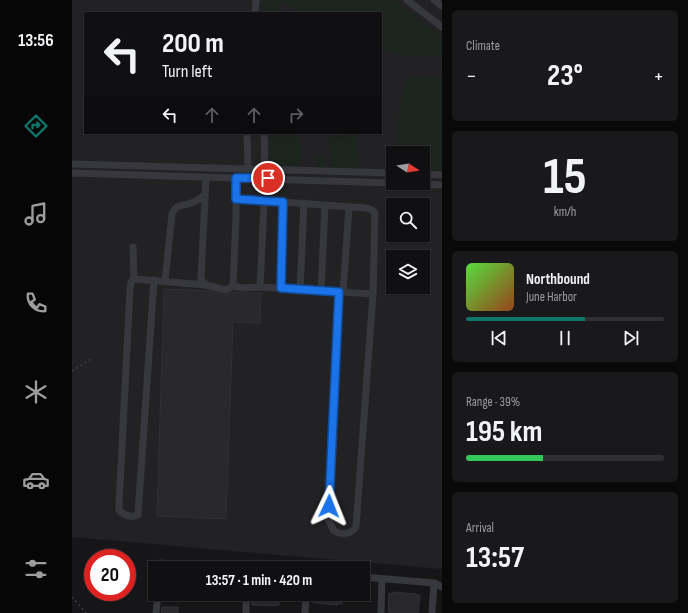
<!DOCTYPE html>
<meta charset="utf-8">
<style>
:root{--surface:#101012;--page:#19191b;--text:#f1f3f6;--muted:#9c9d9f;--line:#303032;--accent:#0f766e}
body{margin:0;font-family:"Sofia Sans Condensed",sans-serif;background:var(--page);color:var(--text);height:100vh;display:flex;flex-direction:column;font-size:15px;white-space:nowrap}
*{box-sizing:border-box;margin:0}
p{font-size:13px;color:var(--muted)}
.icon{flex:none;width:22px;height:22px;fill:none;stroke:currentColor;stroke-width:2;stroke-linecap:round;stroke-linejoin:round}
.map{position:relative;flex:1;overflow:hidden}
.panel{display:flex;flex-direction:column;gap:10px;padding:10px;background:#09090a;width:246px}
.panel>*{flex:none}
.banner{position:absolute;left:12px;top:12px;width:298px;height:122px;border-radius:0px;box-shadow:0 1px 3px #0004,0 0 0 1px var(--line);background:#101012;color:var(--text);overflow:hidden}
.needle{width:26px;rotate:102deg}
.tools{position:absolute;left:314px;top:146px;display:grid;gap:8px}
.tools a{display:grid;place-items:center;width:44px;height:44px;border-radius:0px;background:var(--surface);box-shadow:0 1px 3px #0004,0 0 0 1px var(--line);font-size:20px}
.speed{position:absolute;left:12px;top:549px;display:flex;gap:8px;font-size:20px;font-weight:700;text-align:center}
.speed>*{display:grid;place-content:center;width:52px;height:52px;border-radius:50%;background:var(--surface);box-shadow:0 1px 3px #0004,0 0 0 1px var(--line);line-height:1}
.speed .limit{border:6px solid #d22;background:#fff;color:#111}
.pin{position:absolute;display:grid;place-items:center;width:34px;height:34px;color:#fff;margin:-17px;border:2px solid #fff;border-radius:50%;box-shadow:0 1px 4px #0007}
.me{position:absolute;width:44px;margin:-22px;rotate:2deg;stroke-linejoin:round;filter:drop-shadow(0 0 3px #0008)}
.turn{display:flex;align-items:center;gap:14px;height:84px;padding:0 12px;font-size:18px}
.turn .icon{width:52px;height:52px;stroke-width:2.5}
.turn b{display:block;font-size:28px;line-height:34px}
.lanes{display:flex;align-items:center;height:38px;padding:0 12px;background:#0003;justify-content:center;gap:20px;direction:ltr}
.lanes .off{opacity:.35}
.big{font-size:30px;font-weight:700;line-height:1.1}
.panel .card{flex:1;display:flex;flex-direction:column;justify-content:center;gap:6px;min-width:0;padding:0 14px;border-radius:6px;background:var(--page)}
.panel .dial{align-items:center;gap:0}
.dial b{font-size:52px;line-height:1}
.song{display:flex;align-items:center;gap:12px}
.cover{width:48px;height:48px;border-radius:6px;background:linear-gradient(135deg,hsl(110 70% 55%),hsl(20 70% 35%))}
.played{height:4px;border-radius:2px;background:linear-gradient(90deg,var(--accent) 60%,var(--line) 60%)}
.keys{display:flex;justify-content:space-around;direction:ltr}
.heat{display:flex;justify-content:space-between;align-items:center;font-size:22px;direction:ltr}
.charge{height:6px;border-radius:3px;background:linear-gradient(90deg,#34c759 39%,var(--line) 0)}
.trip{position:absolute;left:76px;top:561px;width:222px;height:40px;border-radius:0px;background:var(--surface);box-shadow:0 1px 3px #0004,0 0 0 1px var(--line);font-weight:700;line-height:40px;text-align:center}
main{display:flex;flex:1;min-height:0}
.menu{display:flex;flex-direction:column;width:72px;justify-content:space-around;align-items:center;background:#060607;color:var(--muted)}
.menu .icon{width:28px;height:28px}
.menu .current{color:var(--accent)}
.menu b{font-size:18px;color:var(--text)}
.map>svg:first-child{display:block}
.built{fill:#222225;fill-rule:evenodd}
.green{fill:#1b241d}
.building{fill:#29292c;stroke:#303035}
.lines{fill:none;stroke-linecap:round;stroke-linejoin:round}
.path{stroke:#3c3f45;stroke-width:1.5;stroke-dasharray:2 3;stroke-linecap:butt}
.minor{stroke:#37383e;stroke-width:7}
.route-casing{stroke:#114b97;stroke-width:10}
.route{stroke:#1a73e8;stroke-width:7}
</style>
<main>
<nav class="menu">
<b>13:56</b>
<svg class="icon current" aria-label="directions" viewBox="0 0 24 24"><path d="M12 3l9 9-9 9-9-9zM9 14v-3h6M13 9l2 2-2 2"/></svg>
<svg class="icon" aria-label="music" viewBox="0 0 24 24"><path d="M9 18V5l10-2v13"/><circle cx="6" cy="18" r="3"/><circle cx="16" cy="16" r="3"/></svg>
<svg class="icon" aria-label="phone" viewBox="0 0 24 24"><path d="M5 4h4l2 5-3 2q2 4 5 5l2-3 5 2v4C11 20 4 13 5 4z"/></svg>
<svg class="icon" aria-label="climate" viewBox="0 0 24 24"><path d="M12 3v18M4 7l16 10M4 17L20 7"/></svg>
<svg class="icon" aria-label="car" viewBox="0 0 24 24"><path d="M5 17H2v-5l4-1 3-4h7l3 4 3 1v5h-3M9 17h6M6 11h13"/><circle cx="7" cy="17" r="2"/><circle cx="17" cy="17" r="2"/></svg>
<svg class="icon" aria-label="filters" viewBox="0 0 24 24"><path d="M4 7h16M4 17h16"/><circle cx="9" cy="7" r="2"/><circle cx="15" cy="17" r="2"/></svg>
</nav>
<div class="map">
<svg width="370" height="613" viewBox="0 0 370 613">
<rect width="100%" height="100%" fill="#161618"/>
<path class="built" d="M 0,0 L 370,0 L 370,569 L 0,537 ZM 13,13 L 309,13 L 309,133 L 13,133 ZM 321,153 L 351,153 L 351,183 L 321,183 ZM 321,205 L 351,205 L 351,235 L 321,235 ZM 321,257 L 351,257 L 351,287 L 321,287 Z"/>
<g class="green">
<polygon points="191,0 322,0 370,37 370,56 351,55 332,57 309,47 309,13 234,13 212,3 203,13 188,13"/>
<path d="M 342,76 L 370,76 L 370,171 L 351,170 L 351,153 L 321,153 L 321,168 L 319,168 L 332,84 C 333,78 338,78 342,76 Z"/>
<polygon points="197,133 225,133 225,138 230,138 230,166 197,166"/>
<polygon points="267,133 286,133 287,168 258,169 257,137 267,136"/>
<polygon points="253,155 254,167 244,168 243,156"/>
</g>
<g class="building">
<polygon points="92,289 137,291 153,295 161,292 171,293 189,293 188,323 161,322 154,519 85,516"/>
<polygon points="321,592 344,594 344,595 348,595 346,613 319,613 319,612 316,612 317,593 321,594"/>
<polygon points="179,594 205,594 205,598 207,598 207,605 203,605 203,606 180,605"/>
<polygon points="241,594 269,594 268,597 270,597 270,604 266,603 266,605 243,603 243,602 239,602 239,595 241,595"/>
<polygon points="90,607 106,607 106,613 89,613"/>
</g>
<g class="lines">
<g class="path">
<polyline points="0,371 19,359"/>
<polyline points="0,597 14,613"/>
</g>
<g class="minor">
<polyline points="335,0 370,27"/>
<polyline points="362,0 370,6"/>
<polyline points="183,13 184,0"/>
<polyline points="175,133 176,169"/>
<polyline points="192,133 193,170"/>
<polyline points="0,164 321,173"/>
<polyline points="0,173 321,183"/>
<polyline points="351,174 370,175"/>
<polyline points="134,177 129,279 134,285 154,290 161,286 164,217 164,178"/>
<polyline points="325,183 370,185"/>
<polyline points="164,199 195,201"/>
<polyline points="61,247 62,279"/>
<path d="M 82,280 L 66,515 C 59,518 52,515 47,510 L 47,505 L 58,290 L 59,282 L 62,279 L 134,285"/>
<path d="M 93,281 L 100,214 C 105,203 109,207 119,203 C 124,202 129,197 133,195"/>
<polyline points="161,286 171,288 188,287 301,294"/>
<path d="M 188,287 L 192,204 L 195,201 L 294,208 L 300,210 L 303,213 L 301,294 L 284,527 C 279,535 269,535 262,531 L 257,521 L 267,292"/>
<polyline points="209,288 211,202"/>
<polyline points="228,290 232,203"/>
<polyline points="249,291 253,205"/>
<polyline points="271,292 277,207"/>
<polyline points="88,568 88,563 160,568"/>
<polyline points="291,577 362,583 370,587"/>
<polyline points="84,613 86,594"/>
<polyline points="174,613 174,594"/>
<polyline points="233,613 234,594"/>
<polyline points="309,613 310,579"/>
<polyline points="360,613 362,583"/>
</g>
</g>
<g class="lines">
<defs>
<polyline id="route" points="196,178 164,178 164,199 211,202 209,288 267,292 257,506"/>
</defs>
<use href="#route" class="route-casing"/>
<use href="#route" class="route"/>
</g>
</svg>
<div class="tools">
<a><svg class="needle" viewBox="-14 -14 28 28"><path d="M0-13l5 13h-10z" fill="#e53935"/><path d="M0 13l5-13h-10z" fill="#9c9d9f"/></svg></a>
<a><svg class="icon" aria-label="search" viewBox="0 0 24 24"><circle cx="10" cy="10" r="6"/><path d="M15 15l6 6"/></svg></a>
<a><svg class="icon" aria-label="layers" viewBox="0 0 24 24"><path d="M12 4l9 5-9 5-9-5zM3 14l9 5 9-5"/></svg></a>
</div>
<div class="speed"><div class="limit">20</div></div>
<div class="pin" style="left:196px;top:178px;background:#d93025"><svg class="icon" aria-label="arrive" viewBox="0 0 24 24"><path d="M6 21V4h12l-3 4 3 4H6"/></svg></div>
<svg class="me" style="left:257px;top:506px" viewBox="-20 -20 40 40"><path d="M0-17L14 15 0 8-14 15z" fill="#1a73e8" stroke="#fff" stroke-width="4"/></svg>
<div class="trip">13:57 · 1 min · 420 m</div>
<div class="banner">
<div class="turn"><svg class="icon" aria-label="left" viewBox="0 0 24 24"><path d="M17 20v-9H6M10 6l-5 5 5 5"/></svg><div><b>200 m</b>Turn left</div></div>
<div class="lanes"><svg class="icon" aria-label="left" viewBox="0 0 24 24"><path d="M17 20v-9H6M10 6l-5 5 5 5"/></svg><svg class="icon off" aria-label="ahead" viewBox="0 0 24 24"><path d="M12 20V5M6 11l6-6 6 6"/></svg><svg class="icon off" aria-label="ahead" viewBox="0 0 24 24"><path d="M12 20V5M6 11l6-6 6 6"/></svg><svg class="icon off" aria-label="right" viewBox="0 0 24 24"><path d="M7 20v-9h11M14 6l5 5-5 5"/></svg></div>
</div>
</div>
<section class="panel">
<div class="card"><p>Climate</p>
<div class="heat"><a>−</a><b class="big">23°</b><a>+</a></div>
</div>
<div class="card dial"><b>15</b><p>km/h</p></div>
<div class="card">
<div class="song"><i class="cover"></i><div><b>Northbound</b><p>June Harbor</p></div></div>
<div class="played"></div>
<div class="keys"><svg class="icon" aria-label="previous" viewBox="0 0 24 24"><path d="M18 5L8 12l10 7zM5 5v14"/></svg><svg class="icon" aria-label="pause" viewBox="0 0 24 24"><path d="M8 5v14M16 5v14"/></svg><svg class="icon" aria-label="next" viewBox="0 0 24 24"><path d="M6 5l10 7-10 7zM19 5v14"/></svg></div>
</div>
<div class="card"><p>Range · 39%</p><b class="big">195 km</b><div class="charge"></div></div>
<div class="card"><p>Arrival</p><b class="big">13:57</b></div>
</section>
</main>
